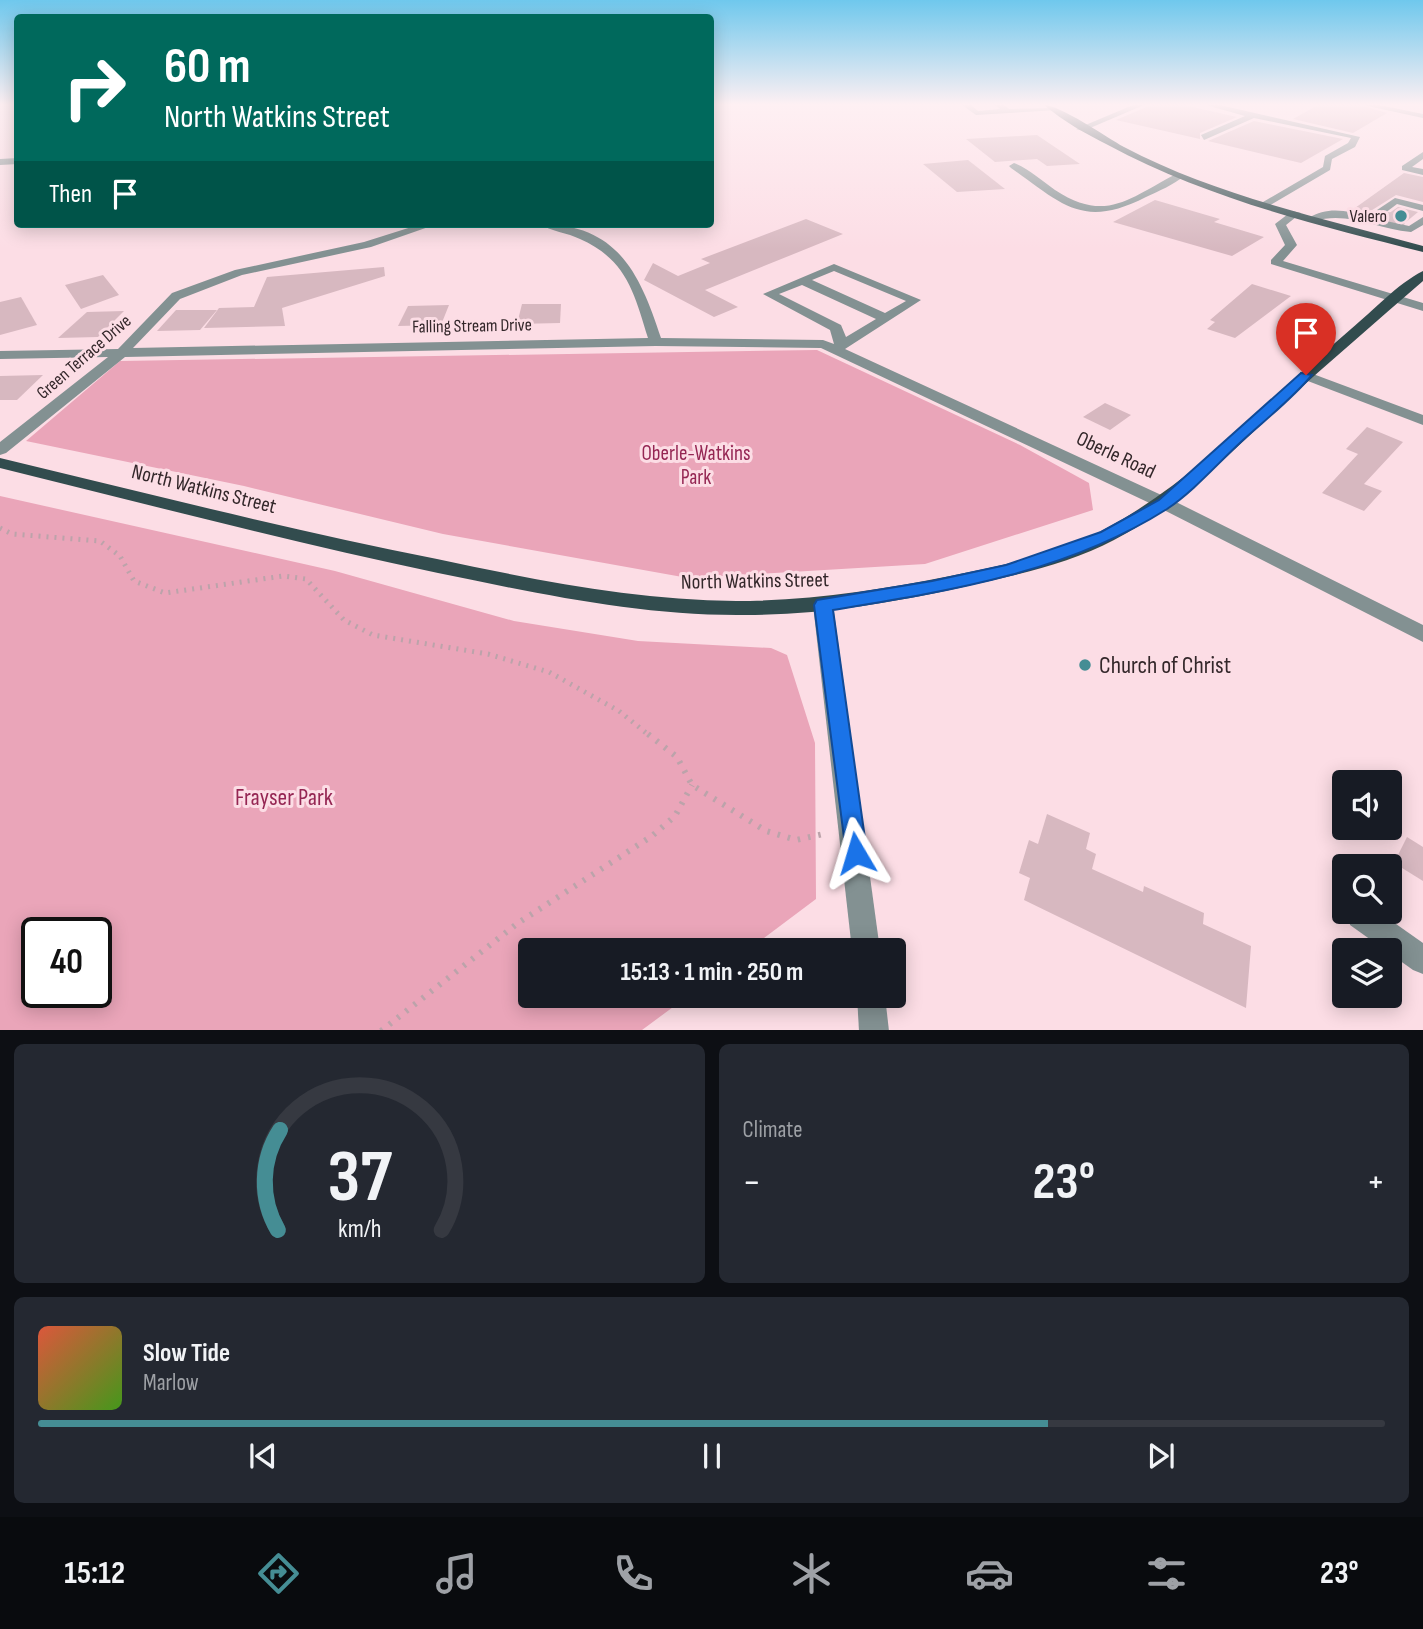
<!DOCTYPE html>
<meta charset="utf-8">
<style>
:root{--surface:#171b24;--page:#242831;--text:#f1f3f6;--muted:#9ea1a6;--line:#363941;--accent:#458d94}
body{margin:0;font-family:"Sofia Sans Condensed",sans-serif;background:var(--page);color:var(--text);height:100vh;display:flex;flex-direction:column;font-size:26px;white-space:nowrap}
*{box-sizing:border-box;margin:0}
p{font-size:23px;color:var(--muted)}
.icon{flex:none;width:38px;height:38px;fill:none;stroke:currentColor;stroke-width:2;stroke-linecap:round;stroke-linejoin:round}
.map{position:relative;height:1030px;overflow:hidden}
.sheet{display:flex;flex-direction:column;gap:14px;padding:14px;background:#0d0f14;flex:1}
.sheet>*{flex:none}
.hud{position:absolute;left:14px;top:14px;width:700px;height:214px;border-radius:7px;box-shadow:0 4px 18px #0003;background:#00695c;color:#fff;overflow:hidden}
.fabs{position:absolute;left:1332px;top:770px;display:grid;gap:14px}
.fabs a{display:grid;place-items:center;width:70px;height:70px;border-radius:7px;background:var(--surface);box-shadow:0 4px 18px #0003;font-size:35px}
.speed{position:absolute;left:21px;top:917px;display:flex;gap:14px;font-size:35px;font-weight:700;text-align:center}
.speed>*{display:grid;place-content:center;width:91px;height:91px;border-radius:50%;background:var(--surface);box-shadow:0 4px 18px #0003;line-height:1}
.speed .limit{border:4px solid #111;border-radius:10px;background:#fff;color:#111}
.pin{position:absolute;display:grid;place-items:center;width:60px;height:60px;color:#fff;margin:-72px -30px;border-radius:50% 50% 50% 0;rotate:-45deg;box-shadow:0 0 7px #0007}
.pin .icon{rotate:45deg}
.me{position:absolute;width:77px;margin:-38px;rotate:353deg;stroke-linejoin:round;filter:drop-shadow(0 0 5px #0008)}
.turn{display:flex;align-items:center;gap:24px;height:147px;padding:0 35px;font-size:32px}
.turn .icon{width:91px;height:91px;stroke-width:2.5}
.turn b{display:block;font-size:49px;line-height:60px}
.then{display:flex;align-items:center;height:66px;padding:0 35px;background:#0003;gap:14px;font-size:26px}
.big{font-size:52px;font-weight:700;line-height:1.1}
.sheet .widget{flex:1;display:flex;flex-direction:column;justify-content:center;gap:10px;min-width:0;padding:0 24px;border-radius:10px;background:var(--page)}
.sheet .dial{align-items:center;gap:0}
.dial svg{height:182px;overflow:visible;fill:none;stroke:var(--line);stroke-width:7;stroke-linecap:round;text-anchor:middle}
.dial text{fill:var(--text);stroke:none}
.song{display:flex;align-items:center;gap:21px}
.cover{width:84px;height:84px;border-radius:10px;background:linear-gradient(135deg,hsl(10 70% 55%),hsl(100 70% 35%))}
.played{height:7px;border-radius:4px;background:linear-gradient(90deg,var(--accent) 75%,var(--line) 75%)}
.keys{display:flex;justify-content:space-around;direction:ltr}
.heat{display:flex;justify-content:space-between;align-items:center;font-size:38px;direction:ltr}
.sheet .tiles{flex:1;display:grid;gap:14px;grid-template-columns:1fr 1fr}
.widget:last-child{grid-column:span 2}
.trip{position:absolute;left:518px;top:938px;width:388px;height:70px;border-radius:7px;background:var(--surface);box-shadow:0 4px 18px #0003;font-weight:700;line-height:70px;text-align:center}
.dock{display:flex;height:112px;justify-content:space-around;align-items:center;background:#090b0e;color:var(--muted)}
.dock .icon{width:49px;height:49px}
.dock .current{color:var(--accent)}
.dock b{font-size:32px;color:var(--text)}
.map>svg:first-child{display:block}
.green{fill:#eaa5b9;fill-rule:evenodd}
.building{fill:#d7b8c0}
.lines{fill:none;stroke-linecap:round;stroke-linejoin:round}
.minor-tunnel{stroke:#d4b9c0;stroke-width:11;stroke-dasharray:11 6;stroke-linecap:butt}
.path-far1{stroke:#bca3aa;stroke-width:5;stroke-dasharray:2 6;stroke-linecap:butt}
.path{stroke:#bca3aa;stroke-width:6;stroke-dasharray:2.5 8;stroke-linecap:butt}
.minor{fill:#839192;fill-rule:evenodd}
.major{fill:#324c4e;fill-rule:evenodd}
.route{fill:#1a73e8;stroke:#114b97;stroke-width:2}
.poi-dot{fill:#458d94;stroke:#fcdde5;stroke-width:2.5}
.labels{text-anchor:middle;dominant-baseline:central;stroke-width:6;stroke-linejoin:round;paint-order:stroke}
.far-poi-label{font-size:18px;fill:#33272a;stroke:#fcdde5;text-anchor:end}
.far-street-label{font-size:18px;fill:#33272a;stroke:#fcdde5}
.park-label{font-size:21px;fill:#952653;stroke:#fcdde5}
.street-label{font-size:21px;fill:#33272a;stroke:#fcdde5}
.near-poi-label{font-size:24px;fill:#33272a;stroke:#fcdde5;text-anchor:start}
.near-park-label{font-size:24px;fill:#952653;stroke:#fcdde5}
</style>
<div class="map">
<svg width="1423" height="1031" viewBox="0 0 1423 1031">
<rect width="100%" height="100%" fill="#fcdde5"/>
<g class="green">
<polygon points="817,350 1020,445 1089,483 1093,510 925,564 688,578 443,534 244,486 26,441 120,361"/>
<path d="M 0,496 L 335,571 L 514,621 L 638,641 L 771,648 L 787,655 L 815,743 L 816,899 L 748,950 L 530,950 L 530,996 L 688,996 L 642,1030 L 0,1030 ZM 37,933 L 96,933 L 96,992 L 37,992 Z"/>
</g>
<g class="building">
<polygon points="1151,105 1184,105 1237,117 1200,133 1200,139 1116,120"/>
<polygon points="1318,105 1360,105 1387,113 1353,133 1293,119"/>
<polygon points="1254,121 1343,139 1301,163 1208,141"/>
<polygon points="1037,135 1080,164 1047,166 1037,159 995,162 966,139"/>
<polygon points="968,160 1005,189 957,192 923,164"/>
<polygon points="1404,173 1423,177 1423,202 1396,195 1369,212 1355,208"/>
<polygon points="1155,200 1220,219 1214,222 1264,237 1232,256 1113,222"/>
<polygon points="1398,207 1418,212 1406,222 1385,216"/>
<polygon points="806,219 843,234 705,290 738,307 714,317 644,280 653,263 678,276 710,263 701,259"/>
<polygon points="384,267 385,276 282,308 285,326 204,328 219,308 254,307 267,277"/>
<polygon points="103,275 119,295 81,309 65,285"/>
<polygon points="1252,284 1291,296 1235,338 1207,329 1215,322 1210,320"/>
<polygon points="21,297 37,325 0,335 0,302"/>
<polygon points="522,304 561,304 560,323 517,324"/>
<polygon points="449,305 441,325 398,326 408,306"/>
<polygon points="176,310 217,310 200,330 157,331"/>
<polygon points="124,311 98,337 58,338 87,312"/>
<polygon points="43,375 17,400 0,400 0,376"/>
<polygon points="1105,403 1131,415 1110,430 1083,417"/>
<polygon points="1367,427 1403,442 1364,484 1382,491 1364,511 1322,493 1358,454 1346,449"/>
<polygon points="1047,814 1090,833 1086,849 1096,854 1092,869 1143,892 1144,886 1204,913 1203,924 1251,946 1246,1008 1024,900 1030,878 1019,873 1029,840 1038,844"/>
<polygon points="1407,837 1423,847 1423,881 1394,863"/>
</g>
<g class="lines">
<polyline class="minor-tunnel" points="1386,217 1405,222"/>
<polyline class="path-far1" points="0,528 12,534 100,541 120,556 134,581 165,593 283,576 306,579 344,620 373,635 488,654 549,672 619,711 650,736"/>
<g class="path">
<polyline points="648,734 677,757 692,785 766,831 796,840 828,833"/>
<polyline points="381,1031 518,923 652,836 675,816 692,785"/>
</g>
<g class="minor">
<polygon points="962,105 971,105 978,111 1000,109 995,105 1004,105 1009,109 1054,108 1058,110 976,115"/>
<polygon points="1133,105 1144,105 1083,131 1076,129"/>
<polygon points="1206,105 1220,105 1360,137 1355,147 1332,159 1330,170 1267,207 1263,206 1263,202 1323,167 1325,156 1348,143 1351,138 1254,118 1204,140 1201,135 1245,116"/>
<polygon points="1363,105 1379,105 1423,114 1423,118"/>
<polygon points="1423,152 1423,159 1412,167 1423,169 1423,175 1402,170 1402,166"/>
<polygon points="18,158 18,164 0,165 0,159"/>
<path d="M 1014,163 C 1029,169 1042,181 1055,190 C 1106,223 1128,199 1176,174 L 1184,176 C 1173,185 1159,191 1146,197 C 1083,229 1063,205 1011,168 L 1009,166 Z"/>
<path d="M 1395,198 L 1423,205 L 1423,211 L 1397,204 L 1377,219 L 1409,226 L 1423,217 L 1423,225 L 1411,232 C 1376,229 1349,211 1314,221 L 1309,218 C 1327,206 1348,211 1368,216 Z"/>
<polygon points="1292,211 1301,213 1286,225 1297,245 1283,261 1423,303 1423,311 1271,264 1271,260 1285,245 1275,224"/>
<path d="M 421,224 L 437,224 L 371,247 L 242,275 L 180,299 L 133,348 L 648,338 C 634,293 627,260 580,239 C 568,233 550,231 540,224 C 618,224 640,274 661,338 L 823,340 L 834,344 L 830,330 L 763,294 L 834,264 L 921,300 L 845,349 L 1170,499 L 1423,625 L 1423,642 L 1158,507 L 821,348 L 656,346 L 125,357 L 6,453 L 0,455 L 0,442 L 108,357 L 0,359 L 0,351 L 118,349 L 172,293 L 235,270 L 364,242 ZM 834,271 L 906,301 L 885,313 L 812,280 ZM 802,285 L 876,319 L 846,337 L 841,325 L 779,294 Z"/>
<polygon points="1305,371 1423,415 1423,425 1300,378 1300,372"/>
<polygon points="823,598 830,600 833,605 880,950 852,950 813,605 816,600"/>
<polygon points="1348,912 1379,912 1423,943 1423,974 1413,970 1350,925"/>
<polygon points="857,996 885,996 889,1031 859,1031"/>
</g>
<g class="major">
<path d="M 1044,105 C 1060,105 1106,137 1124,147 C 1217,196 1322,218 1423,246 L 1423,252 C 1316,225 1206,198 1108,145 C 1086,134 1063,121 1044,105 Z"/>
<path d="M 1423,271 L 1423,281 C 1376,322 1329,362 1283,404 C 1230,453 1179,506 1114,540 C 1067,565 1012,576 959,588 C 886,604 812,616 737,615 C 636,615 536,593 438,573 C 291,542 146,504 0,468 L 0,458 C 145,493 291,530 437,559 C 535,580 635,600 736,601 C 808,601 880,590 950,576 C 1003,565 1058,555 1105,529 C 1197,480 1272,396 1351,329 C 1373,311 1397,284 1423,271 Z"/>
</g>
</g>
<linearGradient id="sky" x2="0" y2="1"><stop stop-color="#6fc8ed"/><stop offset="0.42" stop-color="#fef0f3"/><stop offset="1" stop-color="#fef0f3" stop-opacity="0"/></linearGradient>
<rect width="1423" height="249" fill="url(#sky)"/>
<path class="route" d="M 1301,373 L 1312,375 C 1292,399 1265,420 1242,441 C 1218,463 1194,491 1167,509 C 1066,573 949,591 833,610 L 867,853 L 864,861 L 856,864 L 847,861 L 814,605 L 817,600 L 932,581 L 1006,565 L 1101,532 L 1159,500 Z"/>
<g class="poi-dot">
<circle cx="1401" cy="216" r="7"/>
<circle cx="1085" cy="665" r="7"/>
</g>
<g class="labels">
<g class="far-poi-label">
<text x="1387" y="216">Valero</text>
</g>
<g class="far-street-label">
<text transform="translate(472 326) rotate(-1)">Falling Stream Drive</text>
<text transform="translate(84 357) rotate(-41)">Green Terrace Drive</text>
</g>
<g class="park-label">
<text x="696" y="453">Oberle-Watkins<tspan x="696" dy="24">Park</tspan></text>
</g>
<g class="street-label">
<text transform="translate(1116 455) rotate(25)">Oberle Road</text>
<text transform="translate(204 489) rotate(14)">North Watkins Street</text>
<text transform="translate(755 581) rotate(-1)">North Watkins Street</text>
</g>
<g class="near-poi-label">
<text x="1099" y="665">Church of Christ</text>
</g>
<g class="near-park-label">
<text x="284" y="797">Frayser Park</text>
</g>
</g>
</svg>
<div class="fabs">
<a><svg class="icon" aria-label="sound" viewBox="0 0 24 24"><path d="M4 9h4l5-4v14l-5-4H4zM17 9q2 3 0 6"/></svg></a>
<a><svg class="icon" aria-label="search" viewBox="0 0 24 24"><circle cx="10" cy="10" r="6"/><path d="M15 15l6 6"/></svg></a>
<a><svg class="icon" aria-label="layers" viewBox="0 0 24 24"><path d="M12 4l9 5-9 5-9-5zM3 14l9 5 9-5"/></svg></a>
</div>
<div class="speed"><div class="limit">40</div></div>
<div class="pin" style="left:1306px;top:375px;background:#d93025"><svg class="icon" aria-label="arrive" viewBox="0 0 24 24"><path d="M6 21V4h12l-3 4 3 4H6"/></svg></div>
<svg class="me" style="left:856px;top:853px" viewBox="-20 -20 40 40"><path d="M0-17L14 15 0 8-14 15z" fill="#1a73e8" stroke="#fff" stroke-width="4"/></svg>
<div class="trip">15:13 · 1 min · 250 m</div>
<div class="hud">
<div class="turn"><svg class="icon" aria-label="right" viewBox="0 0 24 24"><path d="M7 20v-9h11M14 6l5 5-5 5"/></svg><div><b>60 m</b>North Watkins Street</div></div>
<div class="then">Then<svg class="icon" aria-label="arrive" viewBox="0 0 24 24"><path d="M6 21V4h12l-3 4 3 4H6"/></svg></div>
</div>
</div>
<section class="sheet">
<div class="tiles">
<div class="widget dial"><svg viewBox="0 0 100 80">
<path d="M14 69A42 42 0 1 1 86 69"/>
<path d="M14 69A42 42 0 0 1 15 25" stroke="#458d94"/>
<text x="50" y="56" font-size="32" font-weight="700">37</text>
<text x="50" y="72" font-size="11">km/h</text>
</svg></div>
<div class="widget"><p>Climate</p>
<div class="heat"><a>−</a><b class="big">23°</b><a>+</a></div>
</div>
<div class="widget">
<div class="song"><i class="cover"></i><div><b>Slow Tide</b><p>Marlow</p></div></div>
<div class="played"></div>
<div class="keys"><svg class="icon" aria-label="previous" viewBox="0 0 24 24"><path d="M18 5L8 12l10 7zM5 5v14"/></svg><svg class="icon" aria-label="pause" viewBox="0 0 24 24"><path d="M8 5v14M16 5v14"/></svg><svg class="icon" aria-label="next" viewBox="0 0 24 24"><path d="M6 5l10 7-10 7zM19 5v14"/></svg></div>
</div>
</div>
</section>
<nav class="dock">
<b>15:12</b>
<svg class="icon current" aria-label="directions" viewBox="0 0 24 24"><path d="M12 3l9 9-9 9-9-9zM9 14v-3h6M13 9l2 2-2 2"/></svg>
<svg class="icon" aria-label="music" viewBox="0 0 24 24"><path d="M9 18V5l10-2v13"/><circle cx="6" cy="18" r="3"/><circle cx="16" cy="16" r="3"/></svg>
<svg class="icon" aria-label="phone" viewBox="0 0 24 24"><path d="M5 4h4l2 5-3 2q2 4 5 5l2-3 5 2v4C11 20 4 13 5 4z"/></svg>
<svg class="icon" aria-label="climate" viewBox="0 0 24 24"><path d="M12 3v18M4 7l16 10M4 17L20 7"/></svg>
<svg class="icon" aria-label="car" viewBox="0 0 24 24"><path d="M5 17H2v-5l4-1 3-4h7l3 4 3 1v5h-3M9 17h6M6 11h13"/><circle cx="7" cy="17" r="2"/><circle cx="17" cy="17" r="2"/></svg>
<svg class="icon" aria-label="filters" viewBox="0 0 24 24"><path d="M4 7h16M4 17h16"/><circle cx="9" cy="7" r="2"/><circle cx="15" cy="17" r="2"/></svg>
<b>23°</b>
</nav>
